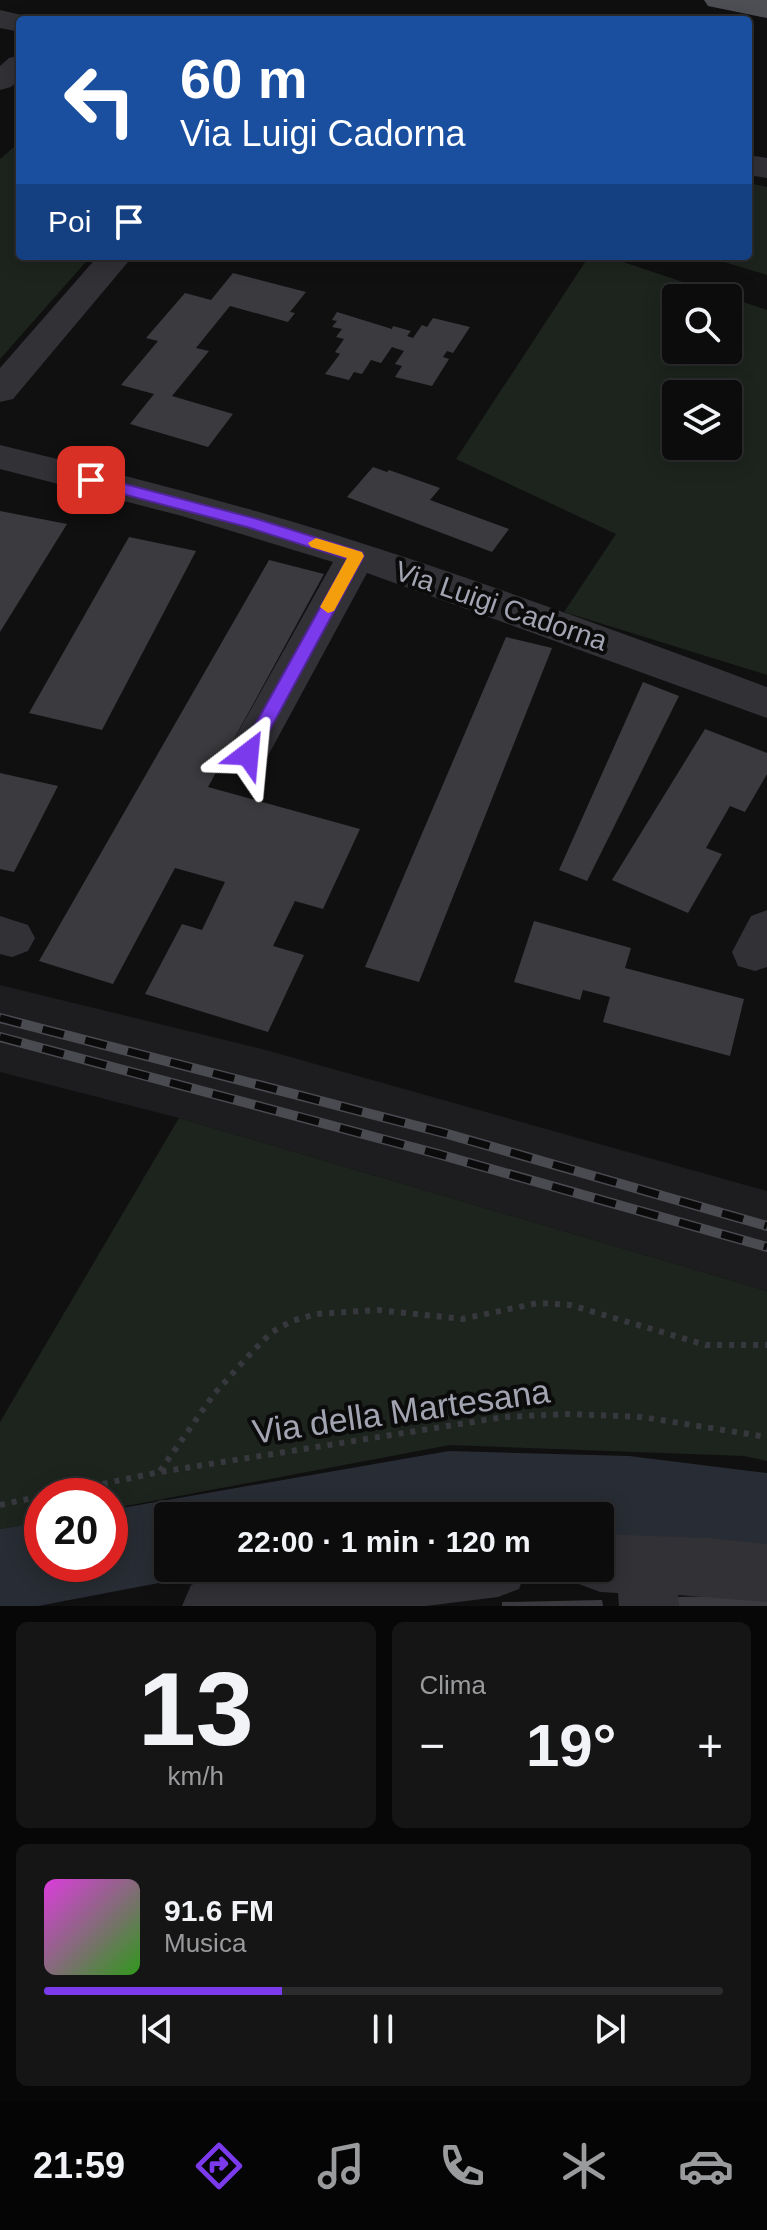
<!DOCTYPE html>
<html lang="it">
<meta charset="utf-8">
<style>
:root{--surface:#0c0c0d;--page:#151516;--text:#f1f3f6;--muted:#9a9b9d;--line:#2c2c2e;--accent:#7c3aed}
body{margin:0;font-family:Arial,sans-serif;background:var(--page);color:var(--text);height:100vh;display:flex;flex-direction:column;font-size:30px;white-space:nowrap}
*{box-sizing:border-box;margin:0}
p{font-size:26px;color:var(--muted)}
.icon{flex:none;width:44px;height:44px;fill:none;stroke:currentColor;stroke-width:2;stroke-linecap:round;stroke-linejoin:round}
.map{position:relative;height:1606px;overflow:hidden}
.drawer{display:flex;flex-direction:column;gap:16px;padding:16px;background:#070707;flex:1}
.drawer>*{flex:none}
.banner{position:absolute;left:16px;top:16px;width:736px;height:244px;border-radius:8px;box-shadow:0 4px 20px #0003,0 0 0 2px var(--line);background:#1a4fa0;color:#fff;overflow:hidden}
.fabs{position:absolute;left:662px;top:284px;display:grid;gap:16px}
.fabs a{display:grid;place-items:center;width:80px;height:80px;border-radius:8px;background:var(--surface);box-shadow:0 4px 20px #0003,0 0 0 2px var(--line);font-size:40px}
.speed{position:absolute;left:24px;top:1478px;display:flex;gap:16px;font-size:40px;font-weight:700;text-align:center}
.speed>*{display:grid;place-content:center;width:104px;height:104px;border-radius:50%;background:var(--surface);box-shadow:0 4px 20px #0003,0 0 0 2px var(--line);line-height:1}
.speed .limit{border:12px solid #d22;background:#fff;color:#111}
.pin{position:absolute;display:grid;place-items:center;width:68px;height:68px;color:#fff;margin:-34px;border-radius:16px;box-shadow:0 4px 12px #0006}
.me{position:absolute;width:88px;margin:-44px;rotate:29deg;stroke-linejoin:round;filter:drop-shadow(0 0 6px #0008)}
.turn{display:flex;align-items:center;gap:28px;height:168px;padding:0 32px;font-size:36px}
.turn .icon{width:104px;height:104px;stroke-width:2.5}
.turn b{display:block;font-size:56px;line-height:68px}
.then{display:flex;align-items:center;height:76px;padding:0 32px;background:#0003;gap:16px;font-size:30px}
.big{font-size:60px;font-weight:800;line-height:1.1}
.drawer .card{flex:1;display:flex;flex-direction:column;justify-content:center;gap:12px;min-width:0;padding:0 28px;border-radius:12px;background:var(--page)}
.drawer .dial{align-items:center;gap:0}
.dial b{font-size:104px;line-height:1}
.song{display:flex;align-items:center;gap:24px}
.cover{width:96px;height:96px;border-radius:12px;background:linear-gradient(135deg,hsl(300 70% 55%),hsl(110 70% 35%))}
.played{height:8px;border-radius:4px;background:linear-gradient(90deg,var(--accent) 35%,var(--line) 35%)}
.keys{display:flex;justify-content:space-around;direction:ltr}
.heat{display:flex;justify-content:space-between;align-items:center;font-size:44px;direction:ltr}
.drawer .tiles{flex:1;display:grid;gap:16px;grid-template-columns:1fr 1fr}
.card:last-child{grid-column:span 2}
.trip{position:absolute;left:154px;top:1502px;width:460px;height:80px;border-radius:8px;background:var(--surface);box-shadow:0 4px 20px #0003,0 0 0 2px var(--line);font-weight:800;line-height:80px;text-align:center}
.tabs{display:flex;height:128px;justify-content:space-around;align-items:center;background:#050505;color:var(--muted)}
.tabs .icon{width:56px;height:56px}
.tabs .active{color:var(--accent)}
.tabs b{font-size:36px;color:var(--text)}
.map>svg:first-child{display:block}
.built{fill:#1d1c1e}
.green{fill:#1d241e;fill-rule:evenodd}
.water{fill:#282c34}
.building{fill:#3b3a3e}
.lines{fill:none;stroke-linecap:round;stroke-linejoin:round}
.path{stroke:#37383d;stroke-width:6;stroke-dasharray:5 7;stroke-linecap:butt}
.minor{fill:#313136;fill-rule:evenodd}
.major{fill:#4e4e55;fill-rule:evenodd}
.rail-casing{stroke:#4a4b51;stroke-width:10}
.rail{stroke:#0b0b0c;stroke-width:7;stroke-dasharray:22;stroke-linecap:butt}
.route{fill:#7c3aed;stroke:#51269a;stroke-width:2}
.slow{fill:#f59e0b}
.labels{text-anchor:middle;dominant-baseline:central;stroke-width:8;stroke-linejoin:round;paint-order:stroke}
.street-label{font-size:28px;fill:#a2a4b1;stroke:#0b0b0c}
.near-street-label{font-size:34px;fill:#a2a4b1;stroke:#0b0b0c}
</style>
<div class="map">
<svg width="767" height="1606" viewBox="0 0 767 1606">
<rect width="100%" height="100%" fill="#101011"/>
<polygon class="built" points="0,985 262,1049 767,1191 767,1291 179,1118 0,1072"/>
<g class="green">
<polygon points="20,142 20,256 91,256 0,359 0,159"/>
<polygon points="748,183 767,187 767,275 704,256 748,256"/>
<path d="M 589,256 L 605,256 L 767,310 L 767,675 L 564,612 L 616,534 L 456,459 ZM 676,298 L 728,298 L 728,350 L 676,350 ZM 728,394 L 728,446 L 676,446 L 676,394 Z"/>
<polygon points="179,1118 767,1291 767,1461 744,1456 450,1445 110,1509 110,1496 42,1496 42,1522 0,1529 0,1422"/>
</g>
<polygon class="water" points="449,1451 629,1456 767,1473 767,1553 600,1540 600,1516 168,1516 168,1568 278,1568 180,1579 38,1606 0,1606 0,1529 42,1522 42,1564 110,1564 110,1510"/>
<g class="building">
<polygon points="233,273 306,292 290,312 295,313 288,322 230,306 196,348 209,351 172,396 233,414 208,447 130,424 154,394 121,385 158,341 146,338 185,293 211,300"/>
<polygon points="337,312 392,329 393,326 411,331 407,336 413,338 422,325 427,327 433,318 470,327 453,353 447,351 443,357 449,359 432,386 395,377 402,366 395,364 404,351 392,347 381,363 371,360 362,374 354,372 349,380 325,374 340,354 335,352 344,339 336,337 342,329 332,327 337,321 332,320"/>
<polygon points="373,467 387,472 389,470 440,488 430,500 509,529 492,552 347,497"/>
<polygon points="0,511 67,524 0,632"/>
<polygon points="129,537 196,551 102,730 29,713"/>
<polygon points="269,560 324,574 208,787 360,829 323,909 295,901 273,946 304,955 268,1032 145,994 182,924 202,930 225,882 175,868 113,984 39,961"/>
<polygon points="506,637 552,648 419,982 365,967"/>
<polygon points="643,682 679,696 587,881 559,870"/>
<polygon points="705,729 767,753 767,774 745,812 730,806 706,848 722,854 688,913 612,880"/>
<polygon points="0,773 58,786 14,872 0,869"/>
<polygon points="534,921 631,948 625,968 744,999 730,1056 603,1022 610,997 583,990 580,1000 514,982"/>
<polygon points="767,1596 767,1606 662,1606 662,1597"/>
<polygon points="602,1600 603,1606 502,1606 502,1602"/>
</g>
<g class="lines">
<g class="path">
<polyline points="160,1471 214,1394 251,1353 272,1332 292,1321 316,1314 378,1310 462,1319 538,1303 570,1305 706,1345 767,1345"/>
<polyline points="44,1496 160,1472 504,1417 568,1414 642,1417 767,1437"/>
<polyline points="0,1505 42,1496"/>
</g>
<g class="minor">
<polygon points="0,10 30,17 32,20 20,20 20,32 0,28"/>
<polygon points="20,55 20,79 11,87 0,90 0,66 9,58"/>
<polygon points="748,155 767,158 767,178 748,175"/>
<polygon points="98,256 133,256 13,399 0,402 0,368"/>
<path d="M 0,445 C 112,472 223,500 333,534 C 479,580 623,633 767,687 L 767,718 L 367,573 L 263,765 L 248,770 L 233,765 L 226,754 L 333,562 L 182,516 L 0,469 Z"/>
<polygon points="767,910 767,967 755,971 738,966 732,952 751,916"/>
<polygon points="0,916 28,925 35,938 28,951 12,957 0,954"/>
<polygon points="600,1534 709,1538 767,1544 767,1602 678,1595 679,1606 619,1606 618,1593 600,1592 579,1584 573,1568 600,1568"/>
<polygon points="253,1568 527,1568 519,1589 498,1597 426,1606 182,1606 191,1585 212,1576"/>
</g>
<polygon class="major" points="704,0 767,0 767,18 708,6"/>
<defs>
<g id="rail">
<polyline points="0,1018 444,1133 767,1226"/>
<polyline points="0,1037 438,1154 767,1247"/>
</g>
</defs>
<use href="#rail" class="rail-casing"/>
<use href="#rail" class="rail"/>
</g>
<polygon class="route" points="91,475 257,519 362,552 364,556 254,759 242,759 239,754 347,559 247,527 85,484 83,480"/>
<polygon class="slow" points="316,538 362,552 364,556 334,611 328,613 320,607 347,558 311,547 308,543"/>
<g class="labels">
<g class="street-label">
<text transform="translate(501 606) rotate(19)">Via Luigi Cadorna</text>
</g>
<g class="near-street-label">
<text transform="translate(401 1411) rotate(-8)">Via della Martesana</text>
</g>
</g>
</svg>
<div class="fabs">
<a><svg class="icon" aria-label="search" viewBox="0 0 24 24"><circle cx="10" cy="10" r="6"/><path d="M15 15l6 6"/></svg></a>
<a><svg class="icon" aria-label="layers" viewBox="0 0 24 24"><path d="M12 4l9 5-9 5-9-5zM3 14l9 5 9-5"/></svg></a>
</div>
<div class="speed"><div class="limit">20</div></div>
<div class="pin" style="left:91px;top:480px;background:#d93025"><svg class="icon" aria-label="arrive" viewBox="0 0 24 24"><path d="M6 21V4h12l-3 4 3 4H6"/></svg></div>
<svg class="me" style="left:248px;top:754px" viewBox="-20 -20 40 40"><path d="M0-17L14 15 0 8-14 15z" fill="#7c3aed" stroke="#fff" stroke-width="4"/></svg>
<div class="trip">22:00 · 1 min · 120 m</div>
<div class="banner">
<div class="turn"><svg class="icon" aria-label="left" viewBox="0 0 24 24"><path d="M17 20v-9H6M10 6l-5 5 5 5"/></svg><div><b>60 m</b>Via Luigi Cadorna</div></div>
<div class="then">Poi<svg class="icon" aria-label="arrive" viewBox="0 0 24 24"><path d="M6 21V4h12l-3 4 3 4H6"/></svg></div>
</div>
</div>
<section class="drawer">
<div class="tiles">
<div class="card dial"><b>13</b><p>km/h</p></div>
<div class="card"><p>Clima</p>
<div class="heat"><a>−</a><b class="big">19°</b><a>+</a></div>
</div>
<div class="card">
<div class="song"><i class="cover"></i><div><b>91.6 FM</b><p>Musica</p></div></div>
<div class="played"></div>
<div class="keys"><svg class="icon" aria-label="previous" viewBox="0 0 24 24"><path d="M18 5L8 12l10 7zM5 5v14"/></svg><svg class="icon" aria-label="pause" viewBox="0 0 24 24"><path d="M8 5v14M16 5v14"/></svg><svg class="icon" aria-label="next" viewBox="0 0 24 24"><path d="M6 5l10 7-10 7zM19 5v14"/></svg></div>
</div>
</div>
</section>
<nav class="tabs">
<b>21:59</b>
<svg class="icon active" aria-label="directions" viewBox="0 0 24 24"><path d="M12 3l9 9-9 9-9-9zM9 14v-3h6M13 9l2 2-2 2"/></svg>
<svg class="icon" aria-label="music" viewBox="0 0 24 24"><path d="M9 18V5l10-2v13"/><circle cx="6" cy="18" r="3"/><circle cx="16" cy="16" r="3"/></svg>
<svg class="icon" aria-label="phone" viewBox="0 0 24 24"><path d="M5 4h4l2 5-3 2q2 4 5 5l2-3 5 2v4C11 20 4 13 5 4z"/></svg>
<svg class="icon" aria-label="climate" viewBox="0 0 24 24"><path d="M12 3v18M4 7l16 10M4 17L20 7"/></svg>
<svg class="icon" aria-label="car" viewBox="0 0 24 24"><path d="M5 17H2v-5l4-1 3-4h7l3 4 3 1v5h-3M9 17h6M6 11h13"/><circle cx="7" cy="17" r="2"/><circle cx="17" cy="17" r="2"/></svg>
</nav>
